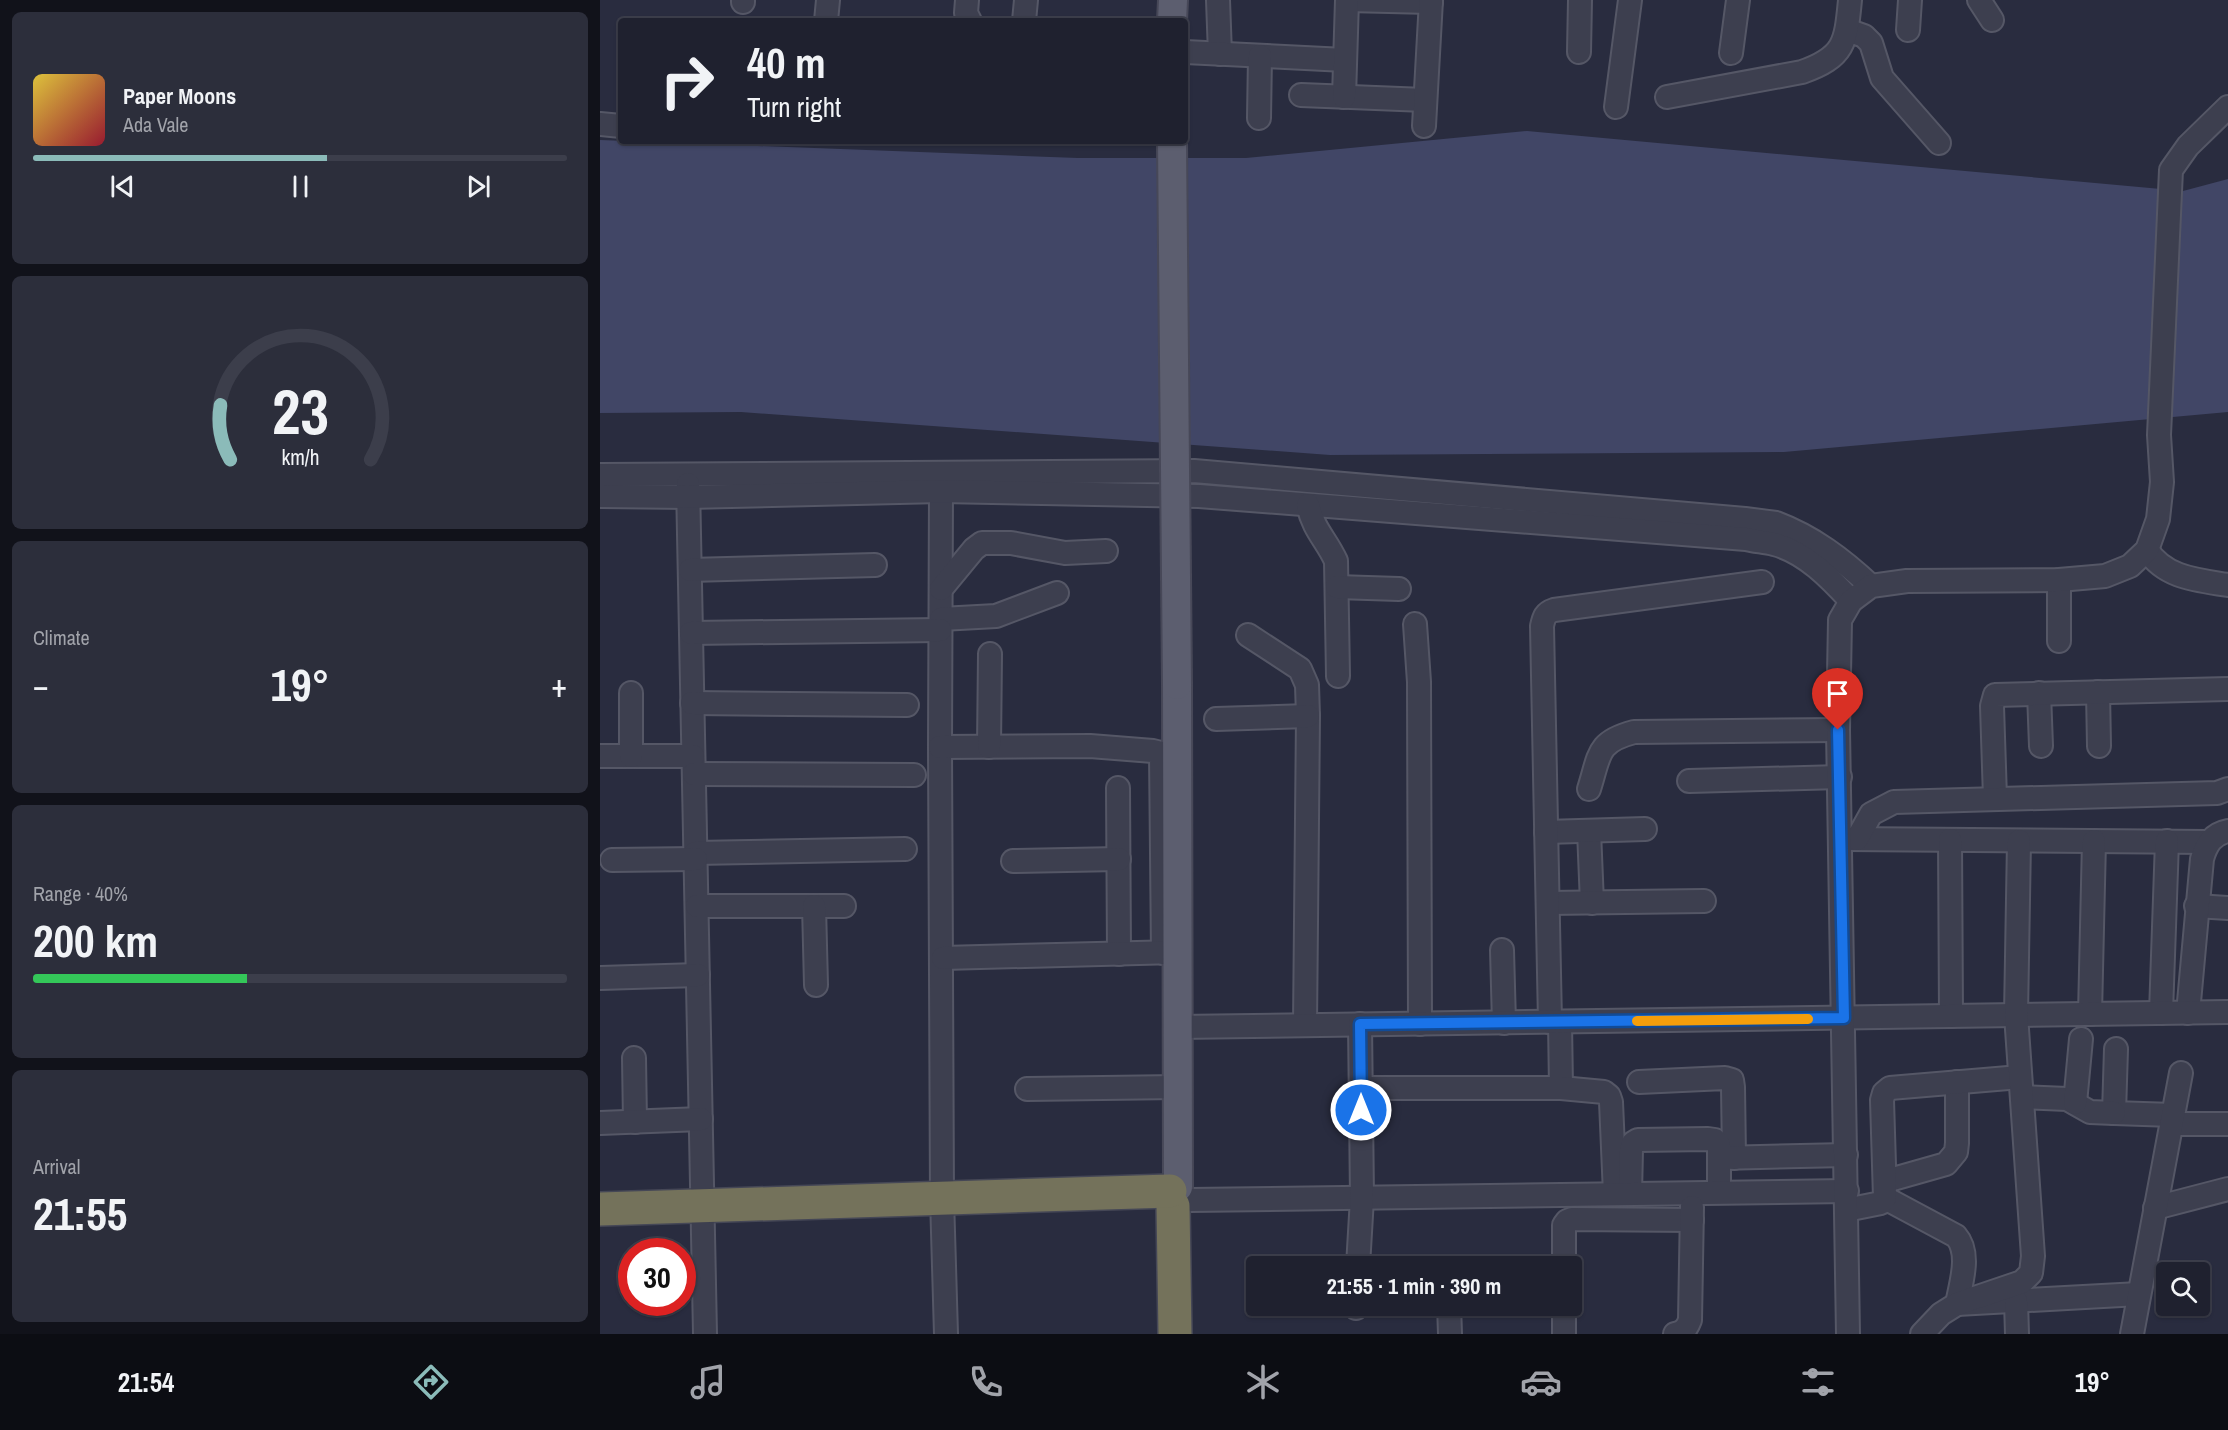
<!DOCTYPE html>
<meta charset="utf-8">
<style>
:root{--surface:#1f212f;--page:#2c2e3b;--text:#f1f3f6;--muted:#a1a3aa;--line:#3c3e4b;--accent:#8bbbb9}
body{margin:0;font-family:"Archivo Narrow",sans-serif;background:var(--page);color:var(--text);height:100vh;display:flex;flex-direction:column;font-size:22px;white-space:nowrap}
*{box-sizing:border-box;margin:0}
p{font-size:20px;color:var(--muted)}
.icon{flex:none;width:33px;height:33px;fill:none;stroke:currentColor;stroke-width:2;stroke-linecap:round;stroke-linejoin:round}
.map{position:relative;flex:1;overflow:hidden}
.details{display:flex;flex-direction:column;gap:12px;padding:12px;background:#11121a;width:600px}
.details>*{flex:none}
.guide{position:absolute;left:18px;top:18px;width:570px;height:126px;border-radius:6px;box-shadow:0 2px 4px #0004,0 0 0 2px var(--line);background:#1f212f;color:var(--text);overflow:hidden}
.buttons{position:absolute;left:1556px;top:1262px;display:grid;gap:12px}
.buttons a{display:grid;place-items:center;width:54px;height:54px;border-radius:6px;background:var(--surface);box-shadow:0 2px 4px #0004,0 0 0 2px var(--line);font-size:30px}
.speed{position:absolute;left:18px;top:1238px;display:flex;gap:12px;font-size:30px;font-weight:700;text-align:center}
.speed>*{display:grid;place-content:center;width:78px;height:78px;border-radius:50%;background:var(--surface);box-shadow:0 2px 4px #0004,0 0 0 2px var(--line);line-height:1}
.speed .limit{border:9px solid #d22;background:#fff;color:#111}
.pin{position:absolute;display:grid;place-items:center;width:51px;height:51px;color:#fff;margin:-62px -26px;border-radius:50% 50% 50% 0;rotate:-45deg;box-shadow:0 0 6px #0007}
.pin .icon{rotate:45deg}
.me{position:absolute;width:66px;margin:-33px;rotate:0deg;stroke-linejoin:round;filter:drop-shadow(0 0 4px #0008)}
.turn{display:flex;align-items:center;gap:21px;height:126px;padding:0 30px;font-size:27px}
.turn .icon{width:78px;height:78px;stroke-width:2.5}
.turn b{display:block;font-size:42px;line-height:51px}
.big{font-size:45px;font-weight:700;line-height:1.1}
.details .tile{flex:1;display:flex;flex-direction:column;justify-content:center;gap:9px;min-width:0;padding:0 21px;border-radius:9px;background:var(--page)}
.details .dial{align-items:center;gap:0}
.dial svg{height:156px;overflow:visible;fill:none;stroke:var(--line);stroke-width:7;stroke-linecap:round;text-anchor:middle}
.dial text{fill:var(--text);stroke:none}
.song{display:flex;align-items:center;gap:18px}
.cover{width:72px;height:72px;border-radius:9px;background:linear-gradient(135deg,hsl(50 70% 55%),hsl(350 70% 35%))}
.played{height:6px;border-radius:3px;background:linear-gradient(90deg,var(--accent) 55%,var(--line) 55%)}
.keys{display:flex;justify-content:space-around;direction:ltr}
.heat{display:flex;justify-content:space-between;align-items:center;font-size:33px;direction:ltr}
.charge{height:9px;border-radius:4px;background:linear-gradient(90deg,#34c759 40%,var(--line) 0)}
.trip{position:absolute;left:646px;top:1256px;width:336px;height:60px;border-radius:6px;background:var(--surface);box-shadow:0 2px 4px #0004,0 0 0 2px var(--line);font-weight:700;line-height:60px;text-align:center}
.tabs{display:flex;height:96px;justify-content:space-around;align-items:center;background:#0c0d13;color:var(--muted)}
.tabs .icon{width:42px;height:42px}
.tabs .current{color:var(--accent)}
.tabs b{font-size:27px;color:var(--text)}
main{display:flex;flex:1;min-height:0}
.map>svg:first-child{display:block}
.water{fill:#414666}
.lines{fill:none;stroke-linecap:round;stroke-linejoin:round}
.minor-casing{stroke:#555766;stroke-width:26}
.major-casing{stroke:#474858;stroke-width:32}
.highway-casing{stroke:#454756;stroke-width:36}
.minor{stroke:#3d3f4f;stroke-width:22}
.major{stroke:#5c5e6f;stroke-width:28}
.highway{stroke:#74725b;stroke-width:33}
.major-bridge-casing{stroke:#474858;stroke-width:32;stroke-linecap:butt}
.major-bridge{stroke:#5c5e6f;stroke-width:28}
.route-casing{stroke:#114b97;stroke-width:15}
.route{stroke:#1a73e8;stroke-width:10}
.slow{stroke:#f59e0b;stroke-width:10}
</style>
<main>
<section class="details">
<div class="tile">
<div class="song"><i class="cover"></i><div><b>Paper Moons</b><p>Ada Vale</p></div></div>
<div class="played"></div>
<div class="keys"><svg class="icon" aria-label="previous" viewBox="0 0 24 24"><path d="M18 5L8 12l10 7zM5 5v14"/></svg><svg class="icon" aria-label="pause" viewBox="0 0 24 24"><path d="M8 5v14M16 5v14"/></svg><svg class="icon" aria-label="next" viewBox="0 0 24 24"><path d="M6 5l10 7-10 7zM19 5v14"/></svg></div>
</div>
<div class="tile dial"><svg viewBox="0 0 100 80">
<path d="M14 69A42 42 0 1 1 86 69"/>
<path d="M14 69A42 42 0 0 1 9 41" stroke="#8bbbb9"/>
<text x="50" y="56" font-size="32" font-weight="700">23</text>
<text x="50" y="72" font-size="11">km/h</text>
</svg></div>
<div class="tile"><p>Climate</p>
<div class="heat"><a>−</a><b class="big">19°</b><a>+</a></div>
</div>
<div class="tile"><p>Range · 40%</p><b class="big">200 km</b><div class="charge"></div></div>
<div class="tile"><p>Arrival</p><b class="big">21:55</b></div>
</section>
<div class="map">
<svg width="1628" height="1334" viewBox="0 0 1628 1334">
<rect width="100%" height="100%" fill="#292c3f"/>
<polygon class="water" points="927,131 1583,191 1628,179 1628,412 1184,452 730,455 141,412 0,413 0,140 478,158 646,158"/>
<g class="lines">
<defs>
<g id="minor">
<polyline points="367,0 366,13 370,21"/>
<polyline points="618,0 620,54"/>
<polyline points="747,0 831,2"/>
<polyline points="1379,0 1392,20"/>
<polyline points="143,2 143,0"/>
<polyline points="226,21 228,0"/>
<polyline points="424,21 426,0"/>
<polyline points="1247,30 1264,36 1271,43 1282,78 1339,143"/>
<polyline points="1308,30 1310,0"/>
<polyline points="585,52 745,60"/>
<polyline points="979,52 980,0"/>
<polyline points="1131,53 1138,0"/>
<polyline points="701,95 825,100"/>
<polyline points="744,97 747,0"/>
<path d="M 1067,97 L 1202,72 C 1245,57 1246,42 1250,0"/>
<polyline points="1016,107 1030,0"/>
<polyline points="659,118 660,56"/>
<polyline points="0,124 21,126"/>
<polyline points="824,126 831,0"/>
<path d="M 0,475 L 594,471 L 1145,519 L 1176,523 C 1213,537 1242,559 1271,586"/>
<polyline points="88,484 105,1334"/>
<polyline points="341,491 340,747 342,1198 346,1334"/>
<path d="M 0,496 L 88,497 L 341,491 L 599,496 L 1146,539 C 1155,541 1165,542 1174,544 C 1205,552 1230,578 1251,601"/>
<path d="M 708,505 C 714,531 726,539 736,561 L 738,676"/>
<path d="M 1547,550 C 1565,578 1597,580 1628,585"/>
<polyline points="90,570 275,565"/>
<polyline points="1459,580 1459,641"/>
<polyline points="737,587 799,589"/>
<polyline points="341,589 374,549 382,543 411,543 465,553 506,551"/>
<polyline points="341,619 396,616 457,593"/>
<polyline points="815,624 819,682 820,1024"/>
<polyline points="91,633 340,630"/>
<polyline points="648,635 700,669 707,685 708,716 705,1025"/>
<polyline points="1498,692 1499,746"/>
<polyline points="1439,693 1441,746"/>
<polyline points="92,703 307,705"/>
<polyline points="616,719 708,716"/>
<polyline points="340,747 490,746 553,751 561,753 563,953"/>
<polyline points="389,747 390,654"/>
<polyline points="0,756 93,756"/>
<polyline points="31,756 31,693"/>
<polyline points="94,774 314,775"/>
<polyline points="1089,781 1240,777"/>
<polyline points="518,788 519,954"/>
<path d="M 989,789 C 1000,755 996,742 1034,732 L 1238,730"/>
<polyline points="1395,798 1392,706 1395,695 1628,689"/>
<polyline points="989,831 992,903"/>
<polyline points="946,832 1045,829"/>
<polyline points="1246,839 1607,842"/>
<polyline points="1257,839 1271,814 1294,802 1617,793 1628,789"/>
<polyline points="1350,840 1351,1016"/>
<polyline points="95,853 305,849"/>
<polyline points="12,860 96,859"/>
<polyline points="413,861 519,859"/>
<polyline points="948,903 1104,901"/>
<polyline points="97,906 244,906"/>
<polyline points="214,906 216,985"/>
<polyline points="1596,906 1628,908"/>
<polyline points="902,950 904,1023"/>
<polyline points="343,958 577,952"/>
<polyline points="0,978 98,975"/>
<polyline points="1561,1013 1567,841"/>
<path d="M 1588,1013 L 1602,859 C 1606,845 1612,834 1628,831"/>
<polyline points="1490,1014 1494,841"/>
<path d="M 950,1022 L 942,626 C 944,617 945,613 954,610 L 1162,582"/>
<polyline points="960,1022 961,1088"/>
<polyline points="578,1027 1628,1012"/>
<polyline points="1516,1049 1514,1113 1573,1115"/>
<polyline points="34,1058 35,1122"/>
<polyline points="1039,1082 1125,1078 1132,1080 1133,1087 1134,1158"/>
<polyline points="760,1088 961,1088 1004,1092 1009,1096 1011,1102 1015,1194"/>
<polyline points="427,1089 578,1087"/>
<polyline points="1422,1097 1467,1099 1490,1112 1514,1113"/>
<polyline points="1475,1103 1481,1039"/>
<polyline points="0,1123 101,1119"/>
<polyline points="1571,1124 1628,1124"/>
<polyline points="1120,1158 1246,1155"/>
<polyline points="1286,1181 1346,1164 1356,1152 1357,1143 1357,1082"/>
<polyline points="1030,1194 1031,1150 1033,1143 1038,1140 1108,1139 1115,1140 1119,1145 1119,1192"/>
<path d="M 1285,1198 L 1356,1236 C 1371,1253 1361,1283 1357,1304 L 1539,1294"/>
<polyline points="590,1200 1247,1191"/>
<polyline points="1555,1208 1628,1189"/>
<polyline points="1246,1210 1281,1203 1285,1198 1282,1100 1284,1093 1290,1088 1420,1077"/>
<polyline points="758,1266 762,1198 760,1024"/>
<polyline points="964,1266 964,1225 967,1221 972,1219 1092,1220"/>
<polyline points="1416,1301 1417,1334"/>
<polyline points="849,1305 850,1334"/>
<polyline points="964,1305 964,1334"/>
<polyline points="756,1308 756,1305"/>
<path d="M 1075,1334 C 1084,1332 1087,1328 1090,1320 L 1092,1207"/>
<polyline points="1248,1334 1238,730 1240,620 1251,601 1271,586 1307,581 1459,580 1505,576 1530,566 1547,550 1558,519 1562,482 1559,435 1571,170 1588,146 1628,107"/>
<polyline points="1322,1334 1341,1314 1357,1304 1422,1282 1431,1273 1433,1256 1416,1015 1419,841"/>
<polyline points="1532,1334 1581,1073"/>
</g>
<g id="major">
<polyline points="572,21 573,0"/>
<polyline points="577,685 578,1187"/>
</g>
<g id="highway">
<polyline points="573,1206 575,1334"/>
<polyline points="0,1209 570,1191"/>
</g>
</defs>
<use href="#minor" class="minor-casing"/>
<use href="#major" class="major-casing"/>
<use href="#highway" class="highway-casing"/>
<use href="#minor" class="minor"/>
<use href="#major" class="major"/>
<use href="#highway" class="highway"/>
<defs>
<polyline id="major-bridge" points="572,141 577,685"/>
</defs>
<use href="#major-bridge" class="major-bridge-casing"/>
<use href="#major-bridge" class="major-bridge"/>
</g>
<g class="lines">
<defs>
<polyline id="route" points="761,1110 760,1024 1244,1018 1238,730"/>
</defs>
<use href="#route" class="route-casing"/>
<use href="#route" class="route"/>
<polyline class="slow" points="1037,1021 1208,1019"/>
</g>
</svg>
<div class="buttons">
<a><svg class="icon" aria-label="search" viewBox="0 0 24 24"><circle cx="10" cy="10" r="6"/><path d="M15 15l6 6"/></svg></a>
</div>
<div class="speed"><div class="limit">30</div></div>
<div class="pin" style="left:1238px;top:730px;background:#d93025"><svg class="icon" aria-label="arrive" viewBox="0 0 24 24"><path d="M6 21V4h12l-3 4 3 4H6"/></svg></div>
<svg class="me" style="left:761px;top:1110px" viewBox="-20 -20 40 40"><circle r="17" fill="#1a73e8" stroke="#fff" stroke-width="3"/><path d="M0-11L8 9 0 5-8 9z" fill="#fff"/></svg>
<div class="trip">21:55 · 1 min · 390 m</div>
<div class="guide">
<div class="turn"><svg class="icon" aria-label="right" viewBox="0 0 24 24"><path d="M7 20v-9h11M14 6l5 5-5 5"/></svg><div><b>40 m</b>Turn right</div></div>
</div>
</div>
</main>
<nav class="tabs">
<b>21:54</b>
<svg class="icon current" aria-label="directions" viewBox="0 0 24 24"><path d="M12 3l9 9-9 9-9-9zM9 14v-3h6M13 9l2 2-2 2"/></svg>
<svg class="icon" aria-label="music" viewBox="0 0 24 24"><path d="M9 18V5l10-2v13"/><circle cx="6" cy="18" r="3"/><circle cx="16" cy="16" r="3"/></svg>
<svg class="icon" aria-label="phone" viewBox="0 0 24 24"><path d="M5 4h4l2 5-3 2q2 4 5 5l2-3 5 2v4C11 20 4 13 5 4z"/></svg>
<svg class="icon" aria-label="climate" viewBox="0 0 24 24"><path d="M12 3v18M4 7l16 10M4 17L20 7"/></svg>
<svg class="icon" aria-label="car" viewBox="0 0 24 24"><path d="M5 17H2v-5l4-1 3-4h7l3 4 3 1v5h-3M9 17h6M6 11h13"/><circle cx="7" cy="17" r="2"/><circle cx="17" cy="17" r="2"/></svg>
<svg class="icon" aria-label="filters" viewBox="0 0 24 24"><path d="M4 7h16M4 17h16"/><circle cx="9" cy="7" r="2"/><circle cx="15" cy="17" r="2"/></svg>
<b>19°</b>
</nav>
